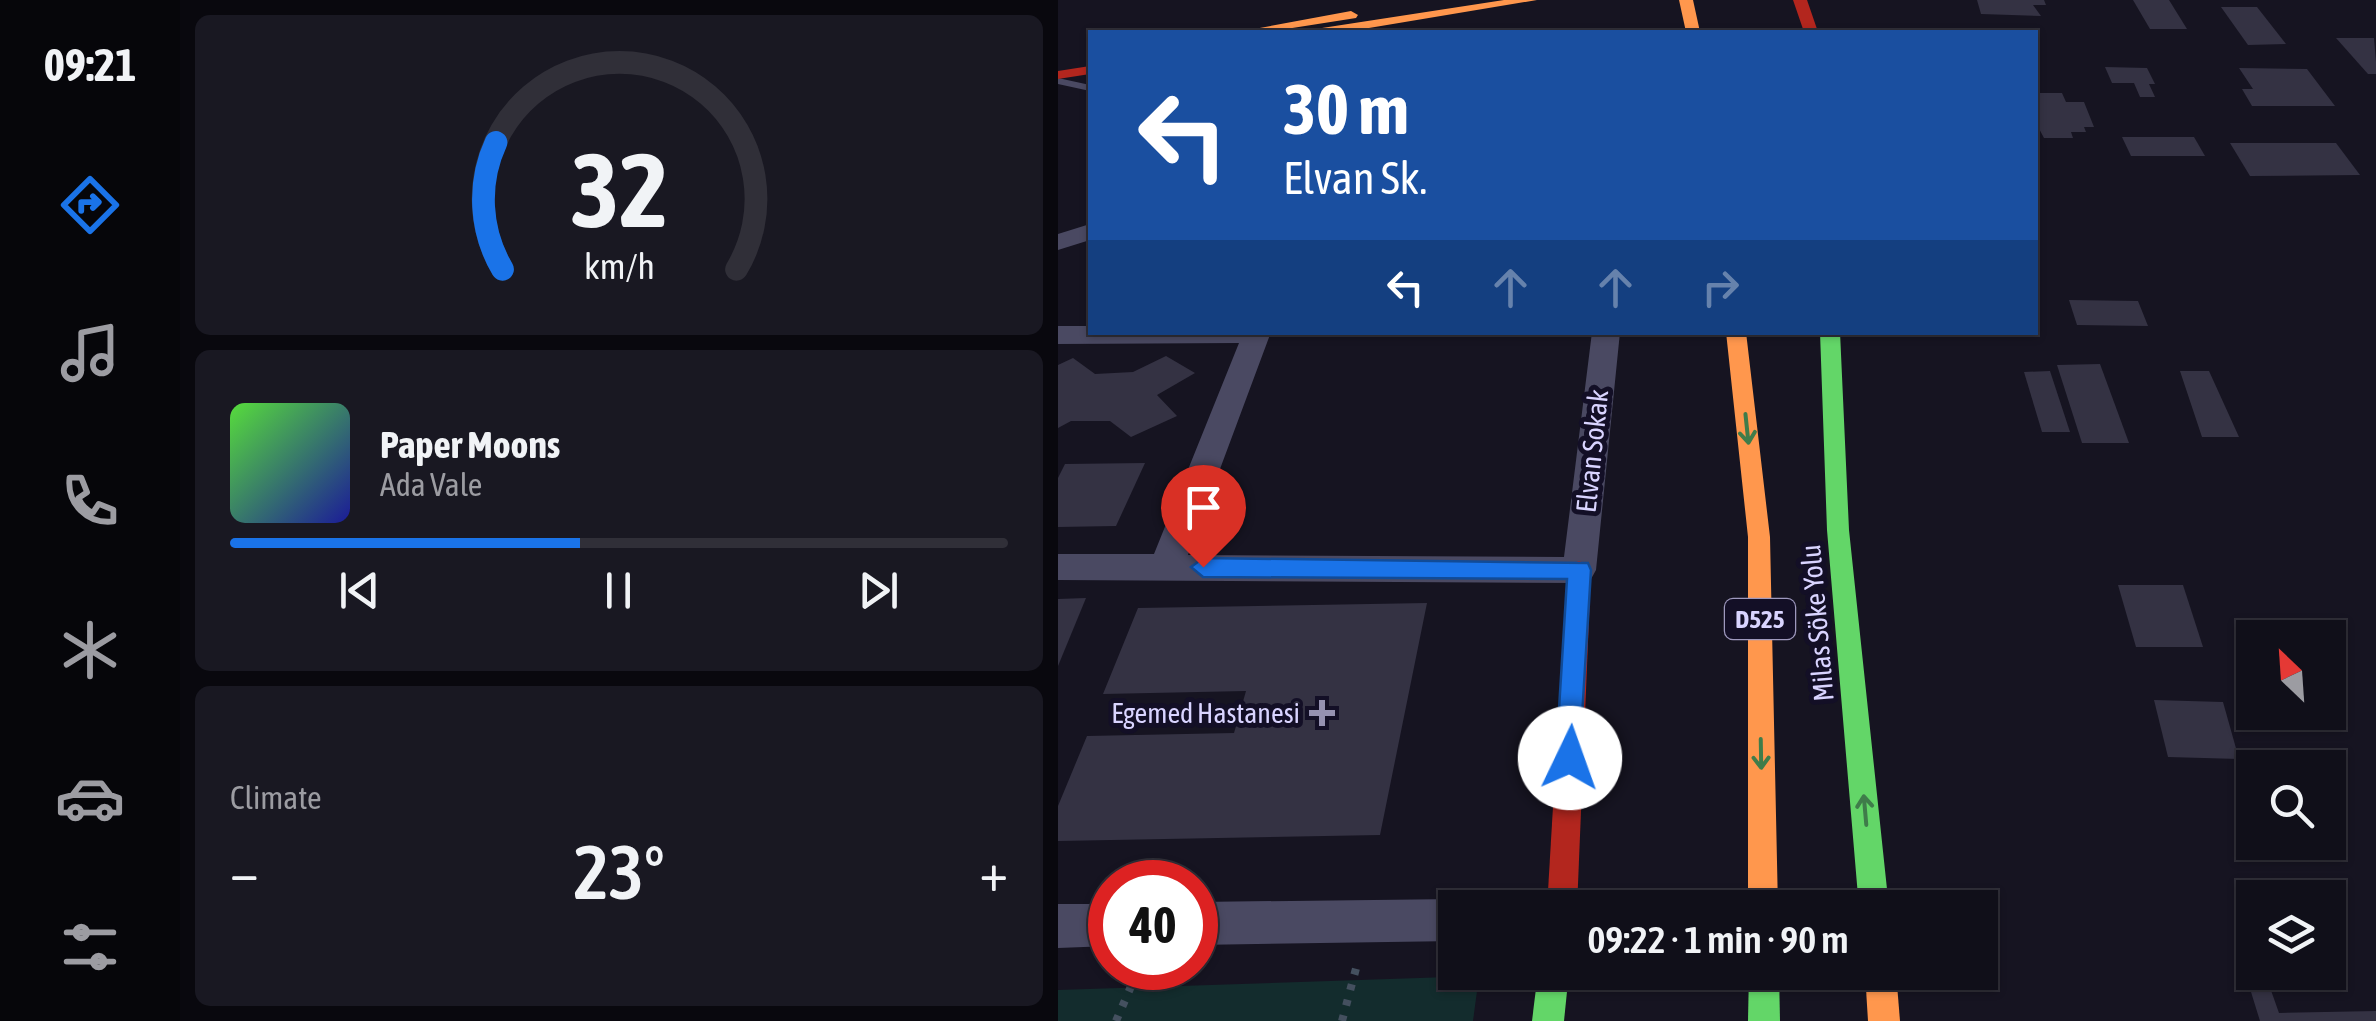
<!DOCTYPE html>
<meta charset="utf-8">
<style>
:root{--surface:#100f19;--page:#191822;--text:#f1f3f6;--muted:#9c9ca2;--line:#302f38;--accent:#1a73e8}
body{margin:0;font-family:"Asap Condensed",sans-serif;background:var(--page);color:var(--text);height:100vh;display:flex;flex-direction:column;font-size:38px;white-space:nowrap}
*{box-sizing:border-box;margin:0}
p{font-size:32px;color:var(--muted)}
.icon{flex:none;width:55px;height:55px;fill:none;stroke:currentColor;stroke-width:2;stroke-linecap:round;stroke-linejoin:round}
.map{position:relative;flex:1;overflow:hidden}
.drawer{display:flex;flex-direction:column;gap:15px;padding:15px;background:#09080e;width:878px}
.drawer>*{flex:none}
.guide{position:absolute;left:30px;top:30px;width:950px;height:305px;border-radius:0px;box-shadow:0 2px 8px #0004,0 0 0 2px var(--line);background:#1a4fa0;color:#fff;overflow:hidden}
.needle{width:65px;rotate:335deg}
.buttons{position:absolute;left:1178px;top:620px;display:grid;gap:20px}
.buttons a{display:grid;place-items:center;width:110px;height:110px;border-radius:0px;background:var(--surface);box-shadow:0 2px 8px #0004,0 0 0 2px var(--line);font-size:50px}
.speed{position:absolute;left:30px;top:860px;display:flex;gap:20px;font-size:50px;font-weight:700;text-align:center}
.speed>*{display:grid;place-content:center;width:130px;height:130px;border-radius:50%;background:var(--surface);box-shadow:0 2px 8px #0004,0 0 0 2px var(--line);line-height:1}
.speed .limit{border:15px solid #d22;background:#fff;color:#111}
.pin{position:absolute;display:grid;place-items:center;width:85px;height:85px;color:#fff;margin:-102px -42px;border-radius:50% 50% 50% 0;rotate:-45deg;box-shadow:0 0 10px #0007}
.pin .icon{rotate:45deg}
.me{position:absolute;width:110px;margin:-55px;rotate:3deg;stroke-linejoin:round;filter:drop-shadow(0 0 8px #0008)}
.turn{display:flex;align-items:center;gap:35px;height:210px;padding:0 30px;font-size:45px}
.turn .icon{width:130px;height:130px;stroke-width:2.5}
.turn b{display:block;font-size:70px;line-height:85px}
.lanes{display:flex;align-items:center;height:95px;padding:0 30px;background:#0003;justify-content:center;gap:50px;direction:ltr}
.lanes .off{opacity:.35}
.big{font-size:75px;font-weight:600;line-height:1.1}
.drawer .widget{flex:1;display:flex;flex-direction:column;justify-content:center;gap:15px;min-width:0;padding:0 35px;border-radius:15px;background:var(--page)}
.drawer .dial{align-items:center;gap:0}
.dial svg{height:260px;overflow:visible;fill:none;stroke:var(--line);stroke-width:7;stroke-linecap:round;text-anchor:middle}
.dial text{fill:var(--text);stroke:none}
.song{display:flex;align-items:center;gap:30px}
.cover{width:120px;height:120px;border-radius:15px;background:linear-gradient(135deg,hsl(110 70% 55%),hsl(240 70% 35%))}
.played{height:10px;border-radius:5px;background:linear-gradient(90deg,var(--accent) 45%,var(--line) 45%)}
.keys{display:flex;justify-content:space-around;direction:ltr}
.heat{display:flex;justify-content:space-between;align-items:center;font-size:55px;direction:ltr}
.trip{position:absolute;left:380px;top:890px;width:560px;height:100px;border-radius:0px;background:var(--surface);box-shadow:0 2px 8px #0004,0 0 0 2px var(--line);font-weight:600;line-height:100px;text-align:center}
main{display:flex;flex:1;min-height:0}
.dock{display:flex;flex-direction:column;width:180px;justify-content:space-around;align-items:center;background:#06060a;color:var(--muted)}
.dock .icon{width:70px;height:70px}
.dock .current{color:var(--accent)}
.dock b{font-size:45px;color:var(--text)}
.map>svg:first-child{display:block}
.green{fill:#132c2d}
.building{fill:#343243}
.lines{fill:none;stroke-linecap:round;stroke-linejoin:round}
.path{stroke:#44505f;stroke-width:8;stroke-dasharray:6 10;stroke-linecap:butt}
.lane{fill:#4a4962;fill-rule:evenodd}
.street{fill:#4a4962;fill-rule:evenodd}
.fast{fill:#63d668;fill-rule:evenodd}
.slow{fill:#ff974d;fill-rule:evenodd}
.jam{fill:#b3261e;fill-rule:evenodd}
.oneway{stroke:#3f7c4a}
.route{fill:#1a73e8;stroke:#114b97;stroke-width:2.5}
.poi-dot{fill:#9591b1;stroke:#130f26;stroke-width:4}
.labels{text-anchor:middle;dominant-baseline:central;stroke-width:10;stroke-linejoin:round;paint-order:stroke}
.shield{fill:#130f26;stroke:#9e99be;stroke-width:2.5}
.shield-label{font-size:25px;font-weight:bold;fill:#d9d4ff}
.street-label{font-size:28px;fill:#d9d4ff;stroke:#130f26}
.poi-label{font-size:28px;fill:#d9d4ff;stroke:#130f26;text-anchor:end}
</style>
<main>
<nav class="dock">
<b>09:21</b>
<svg class="icon current" aria-label="directions" viewBox="0 0 24 24"><path d="M12 3l9 9-9 9-9-9zM9 14v-3h6M13 9l2 2-2 2"/></svg>
<svg class="icon" aria-label="music" viewBox="0 0 24 24"><path d="M9 18V5l10-2v13"/><circle cx="6" cy="18" r="3"/><circle cx="16" cy="16" r="3"/></svg>
<svg class="icon" aria-label="phone" viewBox="0 0 24 24"><path d="M5 4h4l2 5-3 2q2 4 5 5l2-3 5 2v4C11 20 4 13 5 4z"/></svg>
<svg class="icon" aria-label="climate" viewBox="0 0 24 24"><path d="M12 3v18M4 7l16 10M4 17L20 7"/></svg>
<svg class="icon" aria-label="car" viewBox="0 0 24 24"><path d="M5 17H2v-5l4-1 3-4h7l3 4 3 1v5h-3M9 17h6M6 11h13"/><circle cx="7" cy="17" r="2"/><circle cx="17" cy="17" r="2"/></svg>
<svg class="icon" aria-label="filters" viewBox="0 0 24 24"><path d="M4 7h16M4 17h16"/><circle cx="9" cy="7" r="2"/><circle cx="15" cy="17" r="2"/></svg>
</nav>
<section class="drawer">
<div class="widget dial"><svg viewBox="0 0 100 80">
<path d="M14 69A42 42 0 1 1 86 69"/>
<path d="M14 69A42 42 0 0 1 12 30" stroke="#1a73e8"/>
<text x="50" y="56" font-size="32" font-weight="700">32</text>
<text x="50" y="72" font-size="11">km/h</text>
</svg></div>
<div class="widget">
<div class="song"><i class="cover"></i><div><b>Paper Moons</b><p>Ada Vale</p></div></div>
<div class="played"></div>
<div class="keys"><svg class="icon" aria-label="previous" viewBox="0 0 24 24"><path d="M18 5L8 12l10 7zM5 5v14"/></svg><svg class="icon" aria-label="pause" viewBox="0 0 24 24"><path d="M8 5v14M16 5v14"/></svg><svg class="icon" aria-label="next" viewBox="0 0 24 24"><path d="M6 5l10 7-10 7zM19 5v14"/></svg></div>
</div>
<div class="widget"><p>Climate</p>
<div class="heat"><a>−</a><b class="big">23°</b><a>+</a></div>
</div>
</section>
<div class="map">
<svg width="1319" height="1021" viewBox="0 0 1319 1021">
<rect width="100%" height="100%" fill="#161421"/>
<polygon class="green" points="421,976 415,1021 0,1021 0,990"/>
<g class="building">
<polygon points="919,0 986,0 988,5 975,5 983,16 923,14"/>
<polygon points="1075,0 1111,0 1129,29 1092,29"/>
<polygon points="1163,7 1199,7 1228,44 1190,45"/>
<polygon points="1278,38 1316,38 1319,74 1310,74"/>
<polygon points="1047,67 1089,68 1097,84 1091,84 1097,97 1082,97 1076,83 1054,83"/>
<polygon points="1181,68 1249,69 1277,106 1194,106 1184,89 1195,89"/>
<polygon points="978,93 1004,93 1008,102 1026,102 1036,127 1026,127 1028,132 1013,132 1015,138 986,138 978,123"/>
<polygon points="1064,137 1136,137 1147,156 1073,156"/>
<polygon points="1172,143 1278,143 1302,175 1192,176"/>
<polygon points="1011,300 1080,301 1090,326 1019,325"/>
<polygon points="108,356 137,373 99,395 119,416 73,437 52,421 13,421 0,428 0,365 15,358 37,374 75,372"/>
<polygon points="1042,364 1071,443 1024,443 999,365"/>
<polygon points="992,371 1012,432 984,432 966,372"/>
<polygon points="1122,371 1151,371 1181,437 1144,437"/>
<polygon points="87,463 58,526 0,527 0,478 7,464"/>
<polygon points="1060,585 1125,585 1145,647 1078,647"/>
<polygon points="28,598 0,666 0,599"/>
<polygon points="369,603 322,835 0,841 0,806 29,736 176,733 188,691 45,694 80,608"/>
<polygon points="1096,700 1165,702 1181,759 1110,757"/>
<polygon points="1189,979 1209,979 1221,1013 1319,1011 1319,1021 1202,1021"/>
</g>
<g class="lines">
<g class="path">
<polyline points="58,1021 81,968"/>
<polyline points="284,1021 300,961"/>
</g>
<polygon class="lane" points="0,78 32,85 32,91 0,84"/>
<g class="street">
<polygon points="32,224 32,240 0,250 0,234"/>
<polygon points="0,326 32,326 32,332 213,332 130,555 506,557 534,332 562,332 538,570 533,579 521,583 0,580 0,554 96,554 181,343 0,344"/>
<polygon points="398,899 414,908 398,908 398,941 138,945 138,902"/>
<polygon points="0,904 52,904 52,946 0,948"/>
</g>
<g class="fast">
<polygon points="762,332 782,332 791,530 831,908 801,908 769,530"/>
<polygon points="480,972 511,972 506,1021 474,1021"/>
<polygon points="691,972 721,972 722,1021 690,1021"/>
</g>
<g class="slow">
<polygon points="446,0 479,0 287,32 257,32 264,28"/>
<polygon points="621,0 635,0 642,32 628,32"/>
<polygon points="293,11 300,15 298,18 209,32 180,32"/>
<polygon points="668,332 688,332 712,537 720,908 690,908 690,537"/>
<polygon points="807,972 838,972 842,1021 810,1021"/>
</g>
<g class="jam">
<polygon points="735,0 749,0 760,32 746,32"/>
<polygon points="32,66 32,74 0,79 0,71"/>
<polygon points="521,561 529,564 533,570 519,908 489,908 509,570 513,564"/>
</g>
</g>
<defs><path id="oneway-shaft" d="M-6 0H5M1.5-3L5.5 0L1.5 3" fill="none" stroke-width="1.6" stroke-linecap="round" stroke-linejoin="round" transform="scale(2.5)"/></defs>
<g class="oneway">
<use href="#oneway-shaft" transform="translate(689 429) rotate(84)"/>
<use href="#oneway-shaft" transform="translate(703 754) rotate(89)"/>
<use href="#oneway-shaft" transform="translate(807 810) rotate(-95)"/>
</g>
<polygon class="route" points="145,558 530,563 533,570 521,766 512,770 502,766 498,758 509,579 145,577 133,567"/>
<path class="poi-dot" d="M259 698h10v10h10v10h-10v10h-10v-10h-10v-10h10z"/>
<g class="labels">
<rect class="shield" x="667" y="599" width="70" height="40" rx="8"/>
<g class="shield-label">
<text x="702" y="619">D525</text>
</g>
<g class="street-label">
<text transform="translate(534 451) rotate(-84)">Elvan Sokak</text>
<text transform="translate(759 623) rotate(-95)">Milas Söke Yolu</text>
</g>
<g class="poi-label">
<text x="242" y="713">Egemed Hastanesi</text>
</g>
</g>
</svg>
<div class="buttons">
<a><svg class="needle" viewBox="-14 -14 28 28"><path d="M0-13l5 13h-10z" fill="#e53935"/><path d="M0 13l5-13h-10z" fill="#9c9ca2"/></svg></a>
<a><svg class="icon" aria-label="search" viewBox="0 0 24 24"><circle cx="10" cy="10" r="6"/><path d="M15 15l6 6"/></svg></a>
<a><svg class="icon" aria-label="layers" viewBox="0 0 24 24"><path d="M12 4l9 5-9 5-9-5zM3 14l9 5 9-5"/></svg></a>
</div>
<div class="speed"><div class="limit">40</div></div>
<div class="pin" style="left:145px;top:567px;background:#d93025"><svg class="icon" aria-label="arrive" viewBox="0 0 24 24"><path d="M6 21V4h12l-3 4 3 4H6"/></svg></div>
<svg class="me" style="left:512px;top:758px" viewBox="-20 -20 40 40"><circle r="19" fill="#fff"/><path d="M0-13L10 11 0 6-10 11z" fill="#1a73e8"/></svg>
<div class="trip">09:22 · 1 min · 90 m</div>
<div class="guide">
<div class="turn"><svg class="icon" aria-label="left" viewBox="0 0 24 24"><path d="M17 20v-9H6M10 6l-5 5 5 5"/></svg><div><b>30 m</b>Elvan Sk.</div></div>
<div class="lanes"><svg class="icon" aria-label="left" viewBox="0 0 24 24"><path d="M17 20v-9H6M10 6l-5 5 5 5"/></svg><svg class="icon off" aria-label="ahead" viewBox="0 0 24 24"><path d="M12 20V5M6 11l6-6 6 6"/></svg><svg class="icon off" aria-label="ahead" viewBox="0 0 24 24"><path d="M12 20V5M6 11l6-6 6 6"/></svg><svg class="icon off" aria-label="right" viewBox="0 0 24 24"><path d="M7 20v-9h11M14 6l5 5-5 5"/></svg></div>
</div>
</div>
</main>
